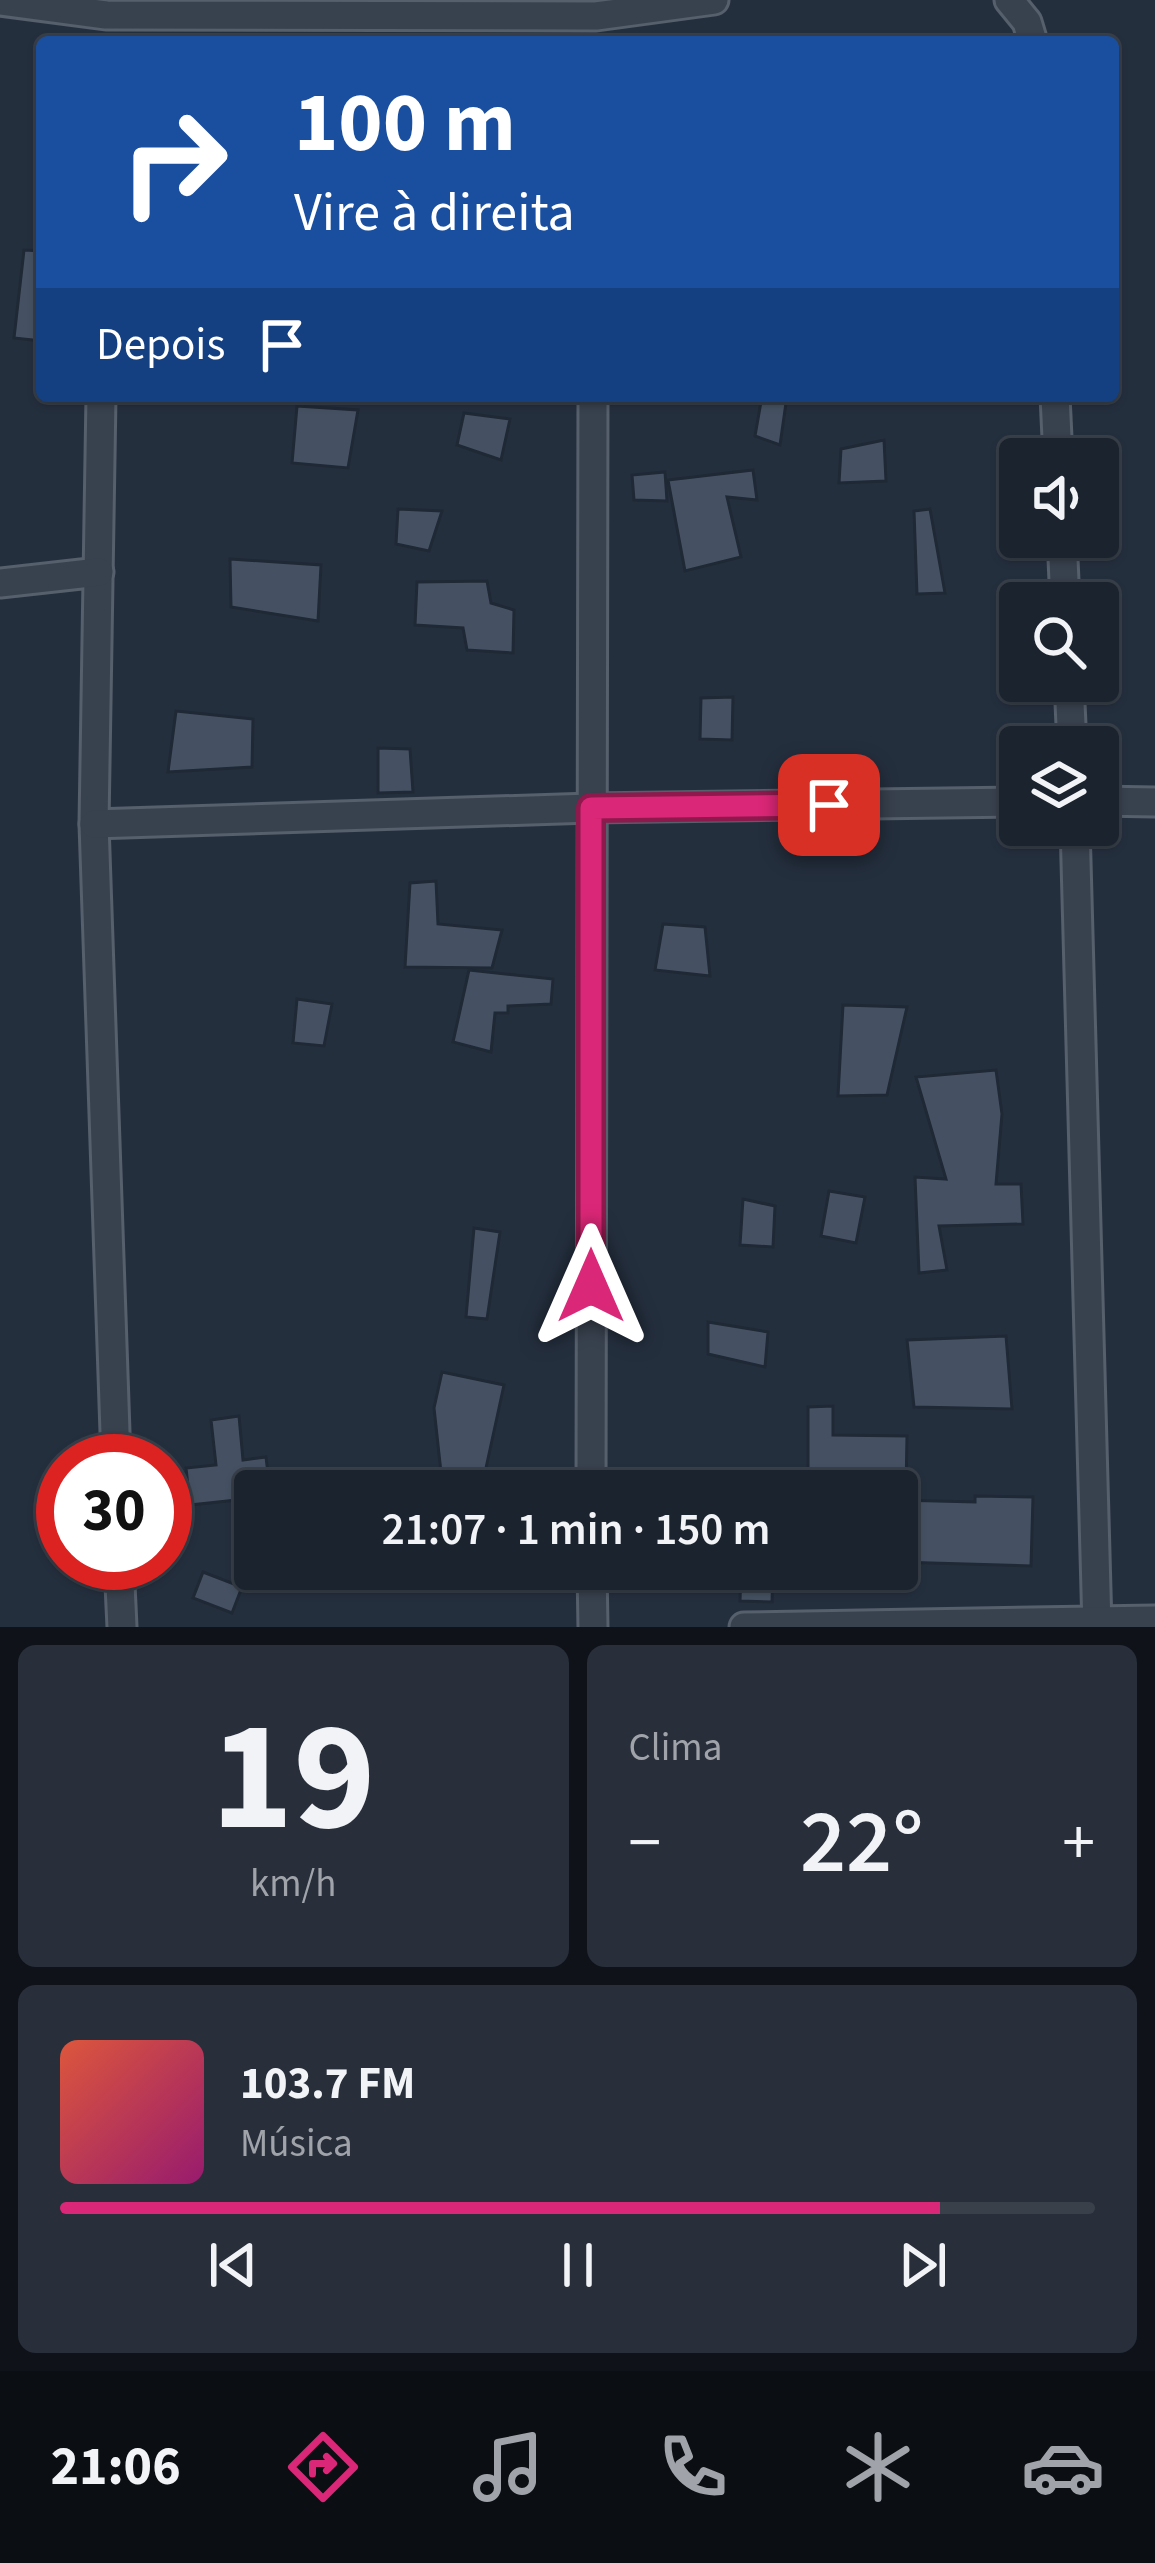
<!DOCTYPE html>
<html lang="pt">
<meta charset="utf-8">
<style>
:root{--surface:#1b232e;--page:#282f3a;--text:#f1f3f6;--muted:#a0a4aa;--line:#39404a;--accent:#db2777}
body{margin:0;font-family:"Source Sans 3",sans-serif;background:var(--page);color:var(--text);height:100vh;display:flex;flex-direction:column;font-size:45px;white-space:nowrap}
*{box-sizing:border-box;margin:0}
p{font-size:39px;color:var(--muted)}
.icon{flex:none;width:66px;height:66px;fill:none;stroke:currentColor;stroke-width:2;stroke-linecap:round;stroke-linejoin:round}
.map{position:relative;height:1627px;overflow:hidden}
.side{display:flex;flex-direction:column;gap:18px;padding:18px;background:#0f1319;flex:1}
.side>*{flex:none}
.guide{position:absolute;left:36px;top:36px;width:1083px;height:366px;border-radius:12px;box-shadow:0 3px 9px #0004,0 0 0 3px var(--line);background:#1a4fa0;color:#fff;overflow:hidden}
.fabs{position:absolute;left:999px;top:438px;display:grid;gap:24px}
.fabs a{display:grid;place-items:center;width:120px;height:120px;border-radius:12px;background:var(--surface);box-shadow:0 3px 9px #0004,0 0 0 3px var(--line);font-size:60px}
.speed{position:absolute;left:36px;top:1434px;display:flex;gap:24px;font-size:60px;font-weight:700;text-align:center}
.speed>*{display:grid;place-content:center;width:156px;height:156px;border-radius:50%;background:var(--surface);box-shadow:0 3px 9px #0004,0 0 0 3px var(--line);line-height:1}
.speed .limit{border:18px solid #d22;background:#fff;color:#111}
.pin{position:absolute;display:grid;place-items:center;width:102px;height:102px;color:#fff;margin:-51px;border-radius:24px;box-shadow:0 6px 18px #0006}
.me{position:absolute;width:132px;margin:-66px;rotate:0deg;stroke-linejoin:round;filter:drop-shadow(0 0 9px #0008)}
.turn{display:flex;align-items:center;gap:42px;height:252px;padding:0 60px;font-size:54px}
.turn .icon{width:156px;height:156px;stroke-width:2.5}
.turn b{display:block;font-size:84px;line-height:102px}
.then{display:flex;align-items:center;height:114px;padding:0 60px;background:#0003;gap:24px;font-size:45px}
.big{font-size:90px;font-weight:600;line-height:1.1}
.side .tile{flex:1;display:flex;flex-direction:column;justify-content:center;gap:18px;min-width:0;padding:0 42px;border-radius:18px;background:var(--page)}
.side .dial{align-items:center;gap:0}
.dial b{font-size:156px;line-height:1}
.song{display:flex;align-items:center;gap:36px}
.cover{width:144px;height:144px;border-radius:18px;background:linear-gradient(135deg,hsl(10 70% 55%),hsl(320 70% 35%))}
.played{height:12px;border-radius:6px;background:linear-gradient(90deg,var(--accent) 85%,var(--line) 85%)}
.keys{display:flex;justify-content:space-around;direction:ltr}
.heat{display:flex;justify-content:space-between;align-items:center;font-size:66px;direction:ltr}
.side .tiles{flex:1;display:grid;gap:18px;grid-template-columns:1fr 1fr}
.tile:last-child{grid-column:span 2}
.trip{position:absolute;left:234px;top:1470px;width:684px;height:120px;border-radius:12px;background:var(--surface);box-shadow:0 3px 9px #0004,0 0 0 3px var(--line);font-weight:600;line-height:120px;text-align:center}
.tabs{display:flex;height:192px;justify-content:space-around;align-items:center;background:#0b0e12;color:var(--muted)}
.tabs .icon{width:84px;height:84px}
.tabs .current{color:var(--accent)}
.tabs b{font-size:54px;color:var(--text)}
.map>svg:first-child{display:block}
.building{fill:#455162;stroke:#1f2835;stroke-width:3}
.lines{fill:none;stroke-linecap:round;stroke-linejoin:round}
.minor-casing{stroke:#565f6c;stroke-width:33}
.minor{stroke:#38414e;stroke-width:27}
.route-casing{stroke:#8e194d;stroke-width:30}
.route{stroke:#db2777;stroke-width:21}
</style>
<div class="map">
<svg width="1155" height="1627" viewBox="0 0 1155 1627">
<rect width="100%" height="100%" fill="#242f3e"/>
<g class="building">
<polygon points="24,250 42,251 42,341 14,338"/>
<polygon points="762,396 787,396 780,445 755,436"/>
<polygon points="297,406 358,410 348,468 292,463"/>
<polygon points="464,413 510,419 501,460 457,445"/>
<polygon points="884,440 886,481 839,483 841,449"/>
<polygon points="753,470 757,500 727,497 741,557 685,571 668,480"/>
<polygon points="665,472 667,501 634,500 632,475"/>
<polygon points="398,509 442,511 429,551 396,544"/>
<polygon points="930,509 945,593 917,594 914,511"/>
<polygon points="230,559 321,565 318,621 231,607"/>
<polygon points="487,581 491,603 514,610 513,653 467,650 463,628 415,625 417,582"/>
<polygon points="733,697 732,740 700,739 701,698"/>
<polygon points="176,711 253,719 252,767 168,772"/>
<polygon points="378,748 410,749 413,792 378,793"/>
<polygon points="436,881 438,924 502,930 492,968 405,967 410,883"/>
<polygon points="663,924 705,927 710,976 655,970"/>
<polygon points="469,970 553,979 551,1004 508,1006 508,1013 495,1013 491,1052 453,1042"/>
<polygon points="297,999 332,1004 324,1046 293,1043"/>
<polygon points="843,1005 907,1007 887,1095 838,1096"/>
<polygon points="996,1070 1002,1114 996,1184 1021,1184 1023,1224 939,1226 947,1270 919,1273 915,1177 946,1179 916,1077"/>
<polygon points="829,1191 865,1197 856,1243 821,1236"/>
<polygon points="743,1199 775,1206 773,1247 740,1245"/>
<polygon points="474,1228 500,1232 487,1319 466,1317"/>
<polygon points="708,1322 768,1332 765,1367 708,1354"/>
<polygon points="1006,1336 1012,1409 914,1407 907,1340"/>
<polygon points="442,1372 504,1385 481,1491 443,1491 434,1408"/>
<polygon points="833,1406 833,1435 907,1436 906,1488 808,1487 808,1407"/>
<polygon points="239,1416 243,1460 266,1457 270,1490 255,1491 255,1498 190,1505 186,1468 216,1465 211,1420"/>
<polygon points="975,1496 1033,1497 1031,1566 897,1562 897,1500 975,1502"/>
<polygon points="741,1569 773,1569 772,1602 740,1601"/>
<polygon points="203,1572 242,1587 232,1613 193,1598"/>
</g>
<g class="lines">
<defs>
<g id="minor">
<polyline points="1009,0 1027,22 1033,42"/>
<polyline points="0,1 106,15 596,16 714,0"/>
<polyline points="101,396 94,824 116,1461"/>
<polyline points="1055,396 1058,459"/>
<polyline points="1062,537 1065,603"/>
<polyline points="0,583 99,572"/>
<polyline points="1069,681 1072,747"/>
<polyline points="1098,801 1155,802"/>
<polyline points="94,824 591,808 1020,802"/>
<polyline points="1075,825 1097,1627"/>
<polyline points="591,1491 593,396"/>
<polyline points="119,1563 122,1627"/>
<polyline points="592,1569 593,1627"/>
<polyline points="744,1627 1155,1620"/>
</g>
</defs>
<use href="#minor" class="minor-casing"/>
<use href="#minor" class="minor"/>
</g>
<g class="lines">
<defs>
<polyline id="route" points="591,1286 591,808 829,805"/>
</defs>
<use href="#route" class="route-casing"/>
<use href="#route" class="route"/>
</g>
</svg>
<div class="fabs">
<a><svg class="icon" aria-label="sound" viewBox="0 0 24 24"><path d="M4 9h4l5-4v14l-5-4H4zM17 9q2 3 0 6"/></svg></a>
<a><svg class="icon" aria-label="search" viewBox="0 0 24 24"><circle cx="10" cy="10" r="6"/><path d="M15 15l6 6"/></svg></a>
<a><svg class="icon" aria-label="layers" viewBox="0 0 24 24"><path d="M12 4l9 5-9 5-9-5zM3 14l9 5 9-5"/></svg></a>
</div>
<div class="speed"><div class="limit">30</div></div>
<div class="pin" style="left:829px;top:805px;background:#d93025"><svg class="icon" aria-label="arrive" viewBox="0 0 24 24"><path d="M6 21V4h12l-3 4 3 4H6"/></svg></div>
<svg class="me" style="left:591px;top:1286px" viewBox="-20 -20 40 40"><path d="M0-17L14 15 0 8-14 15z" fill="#db2777" stroke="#fff" stroke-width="4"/></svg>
<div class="trip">21:07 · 1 min · 150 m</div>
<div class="guide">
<div class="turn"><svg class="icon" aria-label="right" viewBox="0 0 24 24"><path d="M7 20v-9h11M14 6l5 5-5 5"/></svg><div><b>100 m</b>Vire à direita</div></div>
<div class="then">Depois<svg class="icon" aria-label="arrive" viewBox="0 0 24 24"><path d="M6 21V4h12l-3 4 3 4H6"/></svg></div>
</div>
</div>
<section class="side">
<div class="tiles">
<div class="tile dial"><b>19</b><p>km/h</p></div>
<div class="tile"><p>Clima</p>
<div class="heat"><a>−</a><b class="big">22°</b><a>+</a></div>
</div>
<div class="tile">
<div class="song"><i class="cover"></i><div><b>103.7 FM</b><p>Música</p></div></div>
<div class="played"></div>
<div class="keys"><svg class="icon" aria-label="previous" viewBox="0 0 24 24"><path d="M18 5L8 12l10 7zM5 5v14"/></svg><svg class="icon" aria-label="pause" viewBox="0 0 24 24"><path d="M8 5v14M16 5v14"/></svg><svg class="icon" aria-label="next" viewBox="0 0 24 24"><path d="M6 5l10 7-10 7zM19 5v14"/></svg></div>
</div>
</div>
</section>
<nav class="tabs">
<b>21:06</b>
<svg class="icon current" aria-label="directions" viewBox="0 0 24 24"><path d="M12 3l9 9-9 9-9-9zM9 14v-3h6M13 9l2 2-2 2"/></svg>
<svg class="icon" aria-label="music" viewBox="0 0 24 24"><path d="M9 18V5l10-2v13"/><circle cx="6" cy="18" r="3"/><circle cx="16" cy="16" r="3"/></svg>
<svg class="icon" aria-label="phone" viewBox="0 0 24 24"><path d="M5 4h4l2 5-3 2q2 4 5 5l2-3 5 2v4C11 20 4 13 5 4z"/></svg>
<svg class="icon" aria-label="climate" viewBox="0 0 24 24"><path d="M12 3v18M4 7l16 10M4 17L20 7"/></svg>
<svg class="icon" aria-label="car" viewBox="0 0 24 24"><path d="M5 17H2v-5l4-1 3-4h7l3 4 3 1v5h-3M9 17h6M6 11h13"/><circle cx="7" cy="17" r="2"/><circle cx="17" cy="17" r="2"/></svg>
</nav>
